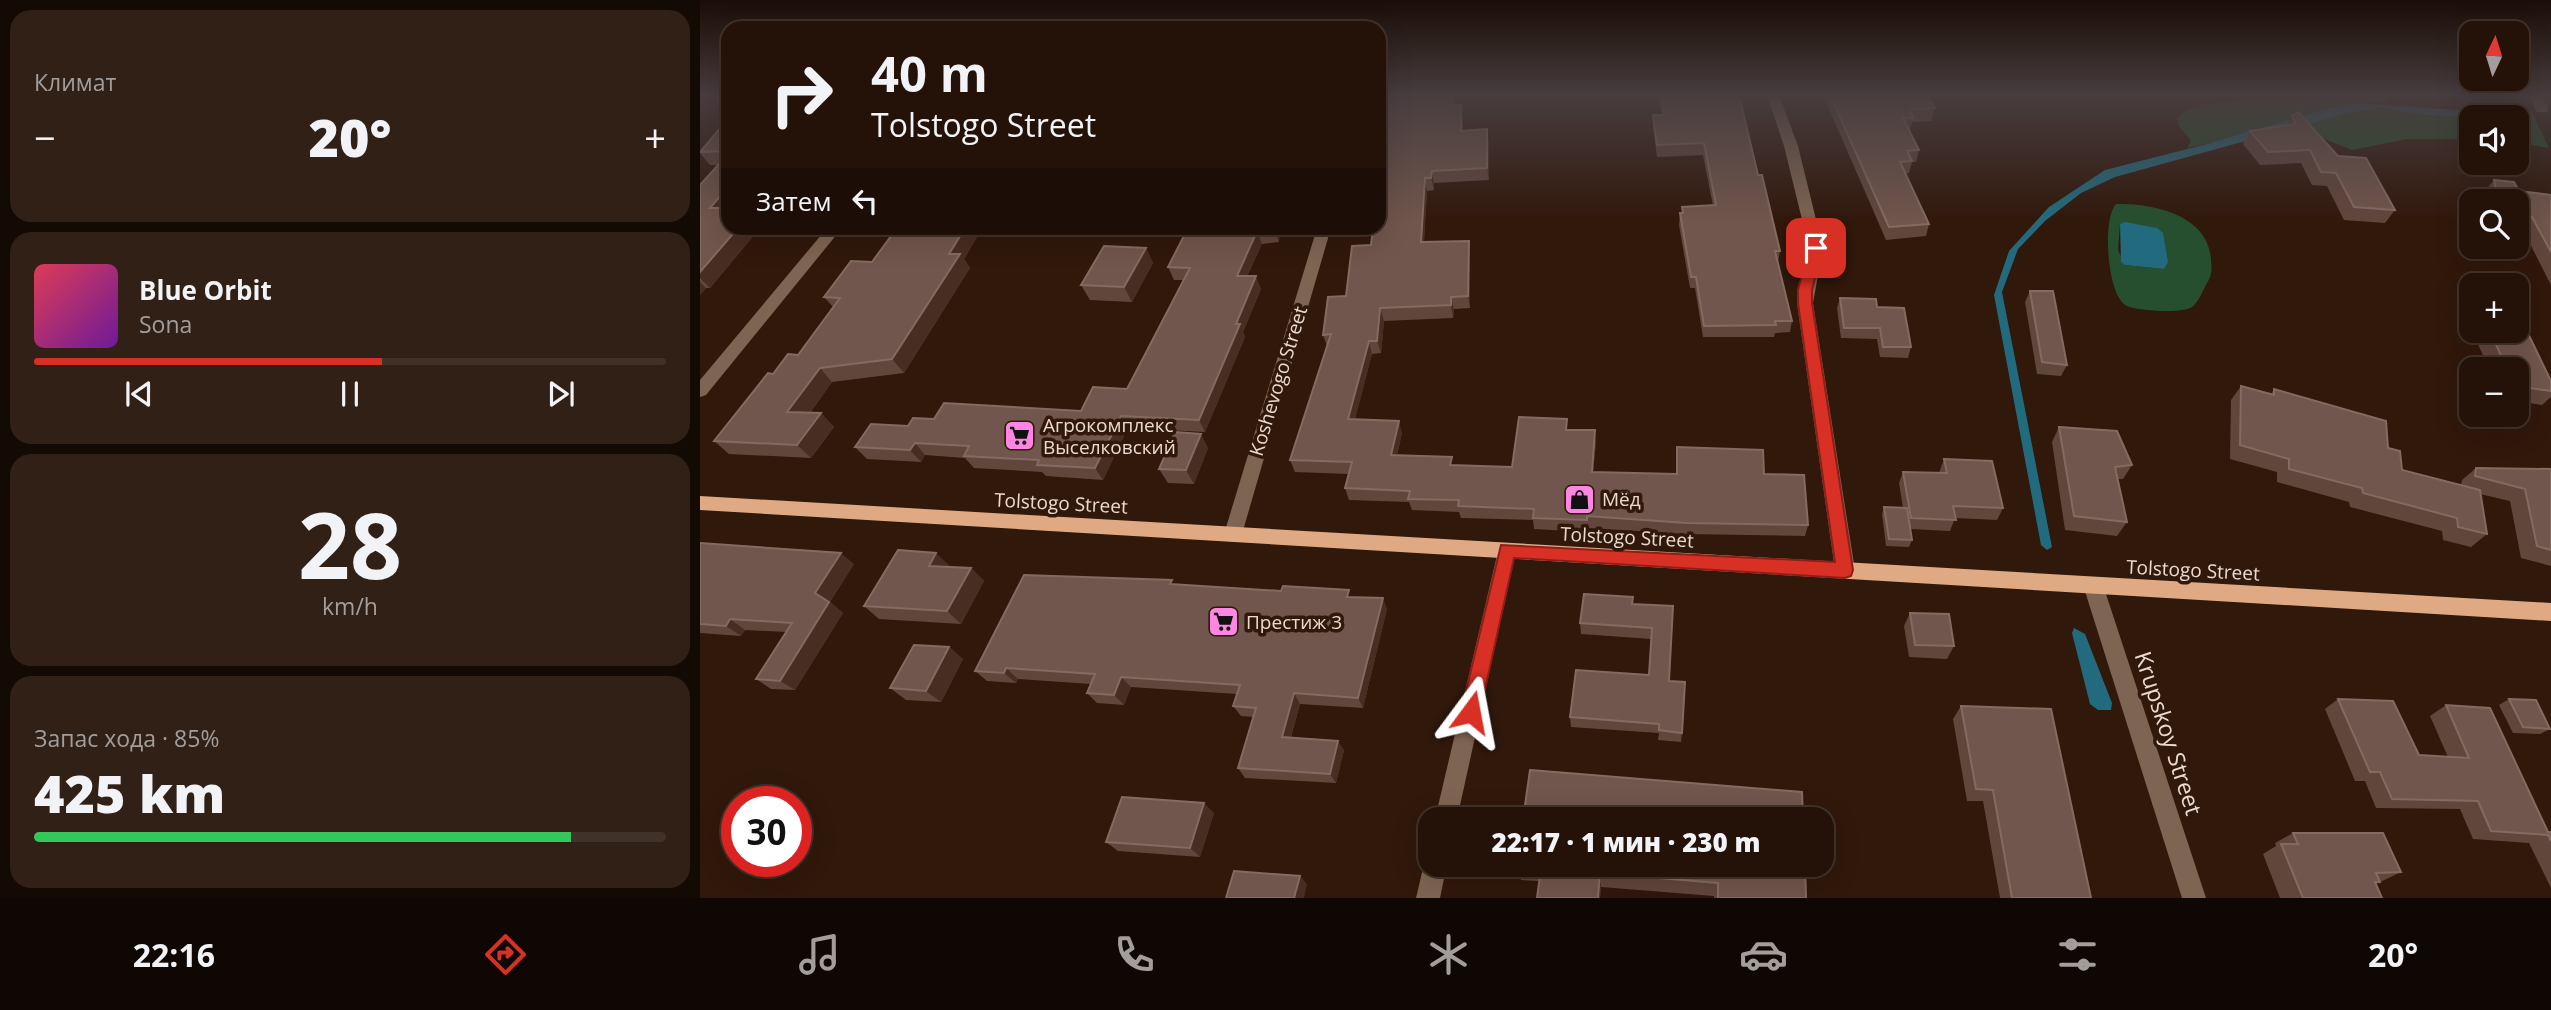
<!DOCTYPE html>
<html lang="ru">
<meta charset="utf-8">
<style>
:root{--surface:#241208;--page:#302016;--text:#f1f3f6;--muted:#a39e9c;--line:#413229;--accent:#d93025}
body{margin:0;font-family:"Open Sans",sans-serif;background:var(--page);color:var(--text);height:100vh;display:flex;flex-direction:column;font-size:26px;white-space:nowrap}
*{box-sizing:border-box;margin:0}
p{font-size:23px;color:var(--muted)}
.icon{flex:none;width:38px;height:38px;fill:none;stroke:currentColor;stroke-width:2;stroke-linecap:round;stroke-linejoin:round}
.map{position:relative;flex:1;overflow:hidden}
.panel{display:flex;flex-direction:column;gap:10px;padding:10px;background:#140a04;width:700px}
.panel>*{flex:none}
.guide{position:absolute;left:21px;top:21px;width:665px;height:214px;border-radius:21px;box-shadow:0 7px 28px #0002,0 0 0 2px var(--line);background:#241208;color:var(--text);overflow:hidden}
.needle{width:46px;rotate:4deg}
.tools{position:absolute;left:1759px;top:21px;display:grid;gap:14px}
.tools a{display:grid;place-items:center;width:70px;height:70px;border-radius:14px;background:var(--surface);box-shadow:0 7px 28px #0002,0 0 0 2px var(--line);font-size:35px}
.speed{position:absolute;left:21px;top:786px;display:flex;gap:14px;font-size:35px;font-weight:700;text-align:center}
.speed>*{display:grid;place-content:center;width:91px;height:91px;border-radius:50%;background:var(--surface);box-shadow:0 7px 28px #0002,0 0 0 2px var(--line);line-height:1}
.speed .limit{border:10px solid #d22;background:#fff;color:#111}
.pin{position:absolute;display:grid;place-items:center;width:60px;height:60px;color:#fff;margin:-30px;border-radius:14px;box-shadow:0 4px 10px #0006}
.me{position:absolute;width:77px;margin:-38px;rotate:13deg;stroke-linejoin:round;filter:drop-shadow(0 0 5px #0008)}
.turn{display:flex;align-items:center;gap:24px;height:147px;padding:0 35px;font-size:32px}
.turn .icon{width:91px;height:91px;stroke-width:2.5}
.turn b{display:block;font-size:49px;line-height:60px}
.then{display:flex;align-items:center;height:66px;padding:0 35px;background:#0003;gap:14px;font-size:26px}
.big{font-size:52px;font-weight:800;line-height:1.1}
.panel .widget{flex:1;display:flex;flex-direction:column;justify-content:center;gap:10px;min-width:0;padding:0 24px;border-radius:21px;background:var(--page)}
.panel .dial{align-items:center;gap:0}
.dial b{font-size:91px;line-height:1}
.song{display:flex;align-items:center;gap:21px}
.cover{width:84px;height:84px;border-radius:10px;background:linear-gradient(135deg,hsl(350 70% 55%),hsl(280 70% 35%))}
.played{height:7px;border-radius:4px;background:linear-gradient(90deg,var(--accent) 55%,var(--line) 55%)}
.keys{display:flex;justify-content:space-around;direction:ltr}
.heat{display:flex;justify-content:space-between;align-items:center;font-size:38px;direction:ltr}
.charge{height:10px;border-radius:5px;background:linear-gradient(90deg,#34c759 85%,var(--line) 0)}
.trip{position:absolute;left:718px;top:807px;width:416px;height:70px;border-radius:21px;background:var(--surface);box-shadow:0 7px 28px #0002,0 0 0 2px var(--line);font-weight:800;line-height:70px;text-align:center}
.tabs{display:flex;height:112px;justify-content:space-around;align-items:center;background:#0e0703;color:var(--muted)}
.tabs .icon{width:49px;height:49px}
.tabs .selected{color:var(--accent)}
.tabs b{font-size:32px;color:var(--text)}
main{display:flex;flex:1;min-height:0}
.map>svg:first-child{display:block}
.green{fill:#254f2e;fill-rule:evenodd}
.water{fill:#226b7e}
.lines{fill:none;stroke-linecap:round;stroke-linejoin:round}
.minor{fill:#7e6452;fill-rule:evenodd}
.major{fill:#dfaa83;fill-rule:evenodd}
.wall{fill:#61463c}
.shaded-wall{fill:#472d22}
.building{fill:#70564c;stroke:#836b61;stroke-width:2}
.route{fill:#d93025;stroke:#8d1f18;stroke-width:2}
.labels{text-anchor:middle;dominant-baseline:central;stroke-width:7;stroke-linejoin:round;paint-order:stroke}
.street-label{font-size:19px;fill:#ebdad1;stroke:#30180b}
.poi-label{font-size:19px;fill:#ebdad1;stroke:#30180b;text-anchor:start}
.near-street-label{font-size:23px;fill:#ebdad1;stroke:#30180b}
</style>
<main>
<section class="panel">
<div class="widget"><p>Климат</p>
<div class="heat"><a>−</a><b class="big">20°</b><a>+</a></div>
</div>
<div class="widget">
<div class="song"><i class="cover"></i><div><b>Blue Orbit</b><p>Sona</p></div></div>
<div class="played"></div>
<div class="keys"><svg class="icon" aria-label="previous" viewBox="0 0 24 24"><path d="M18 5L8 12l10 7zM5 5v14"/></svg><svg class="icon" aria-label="pause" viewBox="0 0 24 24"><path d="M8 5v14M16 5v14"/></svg><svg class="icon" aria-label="next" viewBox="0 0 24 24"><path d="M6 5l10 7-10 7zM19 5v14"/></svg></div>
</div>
<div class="widget dial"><b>28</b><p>km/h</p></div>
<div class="widget"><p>Запас хода · 85%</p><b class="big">425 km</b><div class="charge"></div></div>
</section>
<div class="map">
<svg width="1851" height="898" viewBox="0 0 1851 898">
<rect width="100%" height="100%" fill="#30180b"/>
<g class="green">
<path d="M 1565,95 L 1684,95 L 1689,103 C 1619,100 1555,135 1487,148 L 1491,141 L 1478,125 L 1477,118 C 1498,96 1538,107 1565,95 Z"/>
<polygon points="1667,108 1796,117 1771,117 1771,139 1707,139 1652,150 1593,126"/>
<polygon points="1823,111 1832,112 1849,148 1817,142 1817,119 1822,118"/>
<path d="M 1416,204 C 1453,203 1509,215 1511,260 C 1512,270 1512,276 1506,285 C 1502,292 1498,303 1492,307 C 1483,314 1434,311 1425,305 C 1407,292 1402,219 1416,204 ZM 1420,225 L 1464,269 L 1425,265 L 1418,250 Z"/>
</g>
<g class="water">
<polygon points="1658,103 1814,114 1822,118 1727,115 1680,108 1651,112 1415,177 1381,193 1345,221 1318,249 1302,292 1352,547 1347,550 1341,545 1338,529 1294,295 1309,251 1349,207 1405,170 1507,144 1621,110"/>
<polygon points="1425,222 1457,228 1463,233 1468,262 1464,269 1425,265 1421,262 1420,224"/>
<polygon points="1374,628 1385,634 1412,703 1411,710 1398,710 1390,704 1372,633"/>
</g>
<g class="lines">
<g class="minor">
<polygon points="1067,95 1079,95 1098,146 1123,248 1113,303 1155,570 1152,576 1145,578 1138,576 1135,570 1097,303 1109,248 1084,146"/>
<polygon points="1829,95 1841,95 1848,109 1847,112 1837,112"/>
<polygon points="127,228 142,228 6,395 0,397 0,380"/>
<polygon points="617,228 631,228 542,534 540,540 533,542 526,540 524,534"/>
<polygon points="807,543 814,545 816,551 757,819 735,819 798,551 800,545"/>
<polygon points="1393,577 1400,579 1403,585 1506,898 1482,898 1383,585 1386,579"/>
<polygon points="730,855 730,864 747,864 740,898 716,898 724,864"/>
</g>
<polygon class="major" points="0,496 1851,603 1851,621 0,510"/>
</g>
<g class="wall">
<polygon points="680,95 755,95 755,106 763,118 763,131 789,142 789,180 734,183 734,190 727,191 724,242 770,253 770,308 754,309 753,318 684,321 681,353 672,354 655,419 702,433 697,455 754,465 812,467 867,430 896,442 893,472 976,474 1064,474 1108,525 1105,536 986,534 888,528 888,532 834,529 833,520 761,518 759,512 712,510 709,502 649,500 645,488 648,474 595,472 590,460 627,346 623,335 646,296 679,228"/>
<polygon points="959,95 1039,95 1058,175 1080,251 1078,262 1092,321 1090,332 1075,333 1074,337 1003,337 995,288 990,288 979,225 980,213 982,213 982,207 1013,206 1003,155 957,157 953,127 953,115 962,115"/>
<polygon points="1123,95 1227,95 1235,108 1231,121 1212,122 1210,130 1209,130 1219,150 1216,162 1212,162 1209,173 1205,174 1229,224 1226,236 1186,240"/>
<polygon points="1592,116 1638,156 1695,210 1685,223 1644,220 1627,186 1612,185 1601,163 1560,165 1543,144 1550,131 1587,126"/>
<polygon points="28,127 28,228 60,228 10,288 6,288 0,295 0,185 18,165 10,165 0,153 0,151"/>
<polygon points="1794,180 1819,191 1851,195 1851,285 1822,228 1816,227 1816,201 1786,201 1784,192"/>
<polygon points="488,228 580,228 579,242 562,244 547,276 561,289 543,332 545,337 505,432 428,428 403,480 346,476 342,472 274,468 265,458 225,455 221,462 167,459 155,447 208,426 234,419 381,411 427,389 483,280 474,280 468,267"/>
<polygon points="277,237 264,259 270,268 204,373 132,382 110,413 121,413 134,427 111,458 29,454 14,441 98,355 133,307 124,297 172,262"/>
<polygon points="446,248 453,263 432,302 390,300 381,285"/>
<polygon points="1330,291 1367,365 1361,376 1337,374 1325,302"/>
<polygon points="1140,298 1177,307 1211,347 1208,358 1180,357 1177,339 1141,338 1137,308"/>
<polygon points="1775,331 1816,331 1851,381 1851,397 1842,405 1816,401 1816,369 1789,369 1773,333"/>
<polygon points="1541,386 1571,394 1574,389 1688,448 1702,470 1761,485 1762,480 1776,468 1851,469 1851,566 1821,558 1810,501 1780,494 1787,534 1771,547 1743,540 1742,531 1650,507 1649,502 1577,482 1577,472 1530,459 1531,400"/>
<polygon points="1359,427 1432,465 1423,479 1417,479 1427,522 1417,536 1365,530 1352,442"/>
<polygon points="508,448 494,484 468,483 459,469"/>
<polygon points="1244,459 1303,508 1297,520 1255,518 1250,531 1210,529 1212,540 1209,547 1186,546 1182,514 1184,507 1203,508 1199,483 1203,472 1239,473"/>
<polygon points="0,543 154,564 130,602 143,613 95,690 71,689 56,679 86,632 45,630 41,636 0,633"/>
<polygon points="250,566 249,567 271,568 284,581 261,624 179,619 164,606"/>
<polygon points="475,585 652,597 687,609 663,708 600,704 591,737 644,750 636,783 545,778 538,768 554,717 541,716 533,706 537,694 431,687 424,705 397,703 387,693 391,684 318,679 316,683 287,681 275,671"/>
<polygon points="933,604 973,606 969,681 982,733 981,742 958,740 959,733 871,727 870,717 949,675 951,639 881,634 880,623"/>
<polygon points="1210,613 1254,646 1247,659 1209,657 1204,626"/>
<polygon points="249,647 263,659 241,702 206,700 190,688"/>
<polygon points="1638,699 1719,755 1748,757 1730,716 1746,705 1848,832 1851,832 1851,888 1829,843 1773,839 1760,809 1676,808 1665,781 1655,781 1625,709"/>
<polygon points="1809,699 1850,729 1840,734 1813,733 1799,705"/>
<polygon points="1261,706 1391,898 1300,898 1283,801 1267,801 1253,719"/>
<polygon points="514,813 500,857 418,851 406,842"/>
<polygon points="1593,833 1701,872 1676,884 1682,898 1580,898 1563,854 1576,846 1575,843"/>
<polygon points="1105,864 1106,898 1014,898 1014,896 901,887 900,898 837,898 839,881 821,880 817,866"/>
</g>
<g class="shaded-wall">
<polygon points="753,95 755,95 754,118 752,106"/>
<polygon points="761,105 763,118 762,143 761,131"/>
<polygon points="787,129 789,142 789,180 787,168"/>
<polygon points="732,171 734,183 734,190 731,178"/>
<polygon points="725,178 727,191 723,255 721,242"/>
<polygon points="28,187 28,213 10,208"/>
<polygon points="38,228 60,228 10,288 0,278 0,272"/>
<polygon points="265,228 270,228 277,237 264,259 270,268 204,373 192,359 249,254"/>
<polygon points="575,228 580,228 579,242 574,229"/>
<polygon points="557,231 562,244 542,288 537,276"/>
<polygon points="769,241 770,253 770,308 768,296"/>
<polygon points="446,248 453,263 432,302 424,287"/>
<polygon points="556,276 561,289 543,332 545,337 505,432 499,420"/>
<polygon points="0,282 6,288 0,295"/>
<polygon points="751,297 754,309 753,318 751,305"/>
<polygon points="680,308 684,321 681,353 677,341"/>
<polygon points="669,341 672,354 652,431 648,419"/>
<polygon points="120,368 132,382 101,425 87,412"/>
<polygon points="121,413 134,427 111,458 97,445"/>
<polygon points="421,416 428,428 403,480 395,468"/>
<polygon points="699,421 702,433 694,467 691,455"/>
<polygon points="895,430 896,442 892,484 892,472"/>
<polygon points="501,434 508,448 494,484 486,470"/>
<polygon points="215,443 225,455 221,462 210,450"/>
<polygon points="141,553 154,564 130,602 143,613 95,690 80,681 115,593"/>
<polygon points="236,553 250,566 242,579 229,566"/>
<polygon points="271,568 284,581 261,624 247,611"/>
<polygon points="683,598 687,609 663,708 658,698"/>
<polygon points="30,619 45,630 41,636 26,626"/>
<polygon points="249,647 263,659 241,702 226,691"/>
<polygon points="306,668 318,679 316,683 304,673"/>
<polygon points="421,677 431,687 424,705 414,695"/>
<polygon points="594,693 600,704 588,746 582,737"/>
<polygon points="638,741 644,750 636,783 630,774"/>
<polygon points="504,803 514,813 500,857 490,848"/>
<polygon points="900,873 901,887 900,898 898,898"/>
<polygon points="600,876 607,884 604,898 594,898"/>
</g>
<g class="building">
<polygon points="680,95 753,95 752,106 761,105 761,131 787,129 787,168 732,171 731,178 725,178 721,242 769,241 768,296 751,297 751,305 680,308 677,341 669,341 648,419 699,421 691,455 752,457 750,465 812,467 819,417 867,419 866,430 895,430 892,472 977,474 977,447 1063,450 1064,474 1104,475 1108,525 987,523 887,516 887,520 833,518 834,509 758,506 759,500 708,499 710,491 645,488 652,462 590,460 631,334 623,335 628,297 646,296 652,246 671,245 673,228 679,228 679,103"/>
<polygon points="961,95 1039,95 1058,175 1062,175 1080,251 1075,251 1092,321 1075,321 1076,325 1004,326 996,277 991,277 980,213 983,213 982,207 1016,205 1004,143 957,145 953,115 964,115"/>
<polygon points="1130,95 1227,95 1235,108 1210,110 1213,118 1203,118 1219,150 1207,151 1212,161 1200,162 1229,224 1189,227"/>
<polygon points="1598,112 1638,156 1666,158 1695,210 1654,207 1636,173 1621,172 1610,150 1568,152 1550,131 1596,124 1592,116"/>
<polygon points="21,127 28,127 28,151 0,152"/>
<polygon points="28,154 28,187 10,208 28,208 28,228 38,228 0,272 0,185"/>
<polygon points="1794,180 1814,182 1819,191 1851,195 1851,252 1832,217 1816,213 1816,201 1798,201"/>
<polygon points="197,228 265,228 249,254 260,254 192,359 120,368 87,412 121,413 97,445 14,441 68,373 73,374 88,354 98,355 140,298 124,297 151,261 172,262"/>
<polygon points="488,228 575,228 574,229 557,231 537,276 556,276 536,324 540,324 499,420 421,416 395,468 337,465 339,460 264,456 269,446 215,443 210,450 155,447 171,424 208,426 213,418 234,419 244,403 381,411 393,387 427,389 490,268 468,267"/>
<polygon points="404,246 446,248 424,287 381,285"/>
<polygon points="1330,291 1353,291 1367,365 1342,362"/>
<polygon points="1140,298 1176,299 1177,307 1204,308 1211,347 1183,347 1180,328 1144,328"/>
<polygon points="1816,324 1824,325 1851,381 1851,391 1816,386 1816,369 1807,369 1790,331 1816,331"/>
<polygon points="1541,386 1574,395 1574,389 1686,421 1688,448 1700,451 1702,470 1780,490 1787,534 1758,527 1757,518 1663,493 1662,488 1589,469 1589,459 1540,445"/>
<polygon points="1359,427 1417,431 1432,465 1415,467 1427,522 1374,516"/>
<polygon points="475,432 501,434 486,470 459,469"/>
<polygon points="1244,459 1292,461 1303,508 1253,506 1256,520 1211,518 1203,472 1247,473"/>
<polygon points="1776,468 1851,469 1851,550 1837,546 1825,489 1775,476"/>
<polygon points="1184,507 1207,508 1212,540 1189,539"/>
<polygon points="0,543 141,553 115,593 129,602 80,681 56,679 92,623 30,619 26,626 0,624"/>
<polygon points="198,550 236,553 229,566 271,568 247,611 164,606"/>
<polygon points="324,575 472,580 470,584 581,591 583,586 649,590 647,597 683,598 658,698 594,693 582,737 638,741 630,774 538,768 556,708 533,706 540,685 421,677 414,695 387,693 395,674 306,668 304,673 275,671"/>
<polygon points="884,594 933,597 932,604 973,606 969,681 985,682 982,733 959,730 959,724 870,717 876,670 949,675 952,628 880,623"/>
<polygon points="1210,613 1249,614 1254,646 1215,645"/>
<polygon points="214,645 249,647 226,691 190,688"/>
<polygon points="1638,699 1693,701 1719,755 1769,758 1746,705 1790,708 1848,832 1851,832 1851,841 1848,835 1791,831 1778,801 1692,799 1680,772 1670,772"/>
<polygon points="1809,699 1836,700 1850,729 1823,727"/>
<polygon points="1261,706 1351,709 1391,898 1312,898 1293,790 1276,789"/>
<polygon points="830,770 1102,792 1103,819 823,819"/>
<polygon points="422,797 504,803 490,848 406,842"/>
<polygon points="1593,833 1683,833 1701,872 1676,873 1680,882 1675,882 1682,898 1603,898 1581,844 1598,844"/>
<polygon points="817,864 1105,864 1106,898 1018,898 1018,883 900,873 898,898 837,898 841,868 817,866"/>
<polygon points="534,871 600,876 594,898 526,898"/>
</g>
<linearGradient id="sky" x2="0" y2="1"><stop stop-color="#1a0d06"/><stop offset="0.43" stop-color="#483d3f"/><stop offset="1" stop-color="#483d3f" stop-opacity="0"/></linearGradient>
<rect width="1851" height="221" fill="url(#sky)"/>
<polygon class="route" points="1116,243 1122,248 1112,290 1112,303 1153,570 1151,576 1145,578 814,558 780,712 777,718 771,721 764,718 761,712 801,545 1135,562 1098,303 1098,290 1109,248"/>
<defs>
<symbol id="supermarket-square" viewBox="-11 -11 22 22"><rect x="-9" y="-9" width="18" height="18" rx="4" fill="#fd86e2" stroke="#30180b"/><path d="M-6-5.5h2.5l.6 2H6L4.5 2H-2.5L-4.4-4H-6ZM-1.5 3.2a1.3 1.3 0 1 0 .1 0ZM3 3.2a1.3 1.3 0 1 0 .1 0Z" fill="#111"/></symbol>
<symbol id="shop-square" viewBox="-11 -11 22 22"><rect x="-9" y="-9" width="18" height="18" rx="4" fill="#fd86e2" stroke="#30180b"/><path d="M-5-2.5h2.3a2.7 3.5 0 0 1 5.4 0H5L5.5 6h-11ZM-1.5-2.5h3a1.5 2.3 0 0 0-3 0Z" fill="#111"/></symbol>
</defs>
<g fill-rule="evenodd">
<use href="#supermarket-square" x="302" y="418" width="35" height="35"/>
<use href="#shop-square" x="862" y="482" width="35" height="35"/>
<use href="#supermarket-square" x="506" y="604" width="35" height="35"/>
</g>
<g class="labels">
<g class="street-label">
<text transform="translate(578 381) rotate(-73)">Koshevogo Street</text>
<text transform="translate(361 503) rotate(3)">Tolstogo Street</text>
<text transform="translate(927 537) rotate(3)">Tolstogo Street</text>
<text transform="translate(1493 570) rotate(3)">Tolstogo Street</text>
</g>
<g class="poi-label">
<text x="343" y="425">Агрокомплекс<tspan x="343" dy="22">Выселковский</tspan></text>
<text x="902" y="499">Мёд</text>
<text x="546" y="622">Престиж 3</text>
</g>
<g class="near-street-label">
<text transform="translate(1469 733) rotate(72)">Krupskoy Street</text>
</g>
</g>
</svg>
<div class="tools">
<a><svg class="needle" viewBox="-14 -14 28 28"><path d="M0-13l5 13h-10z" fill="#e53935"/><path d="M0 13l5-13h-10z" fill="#a39e9c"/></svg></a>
<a><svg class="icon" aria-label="sound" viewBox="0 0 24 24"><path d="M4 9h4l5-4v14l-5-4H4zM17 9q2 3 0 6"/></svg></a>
<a><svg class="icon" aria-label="search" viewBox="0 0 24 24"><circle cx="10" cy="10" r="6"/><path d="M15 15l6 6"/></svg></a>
<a>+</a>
<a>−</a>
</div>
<div class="speed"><div class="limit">30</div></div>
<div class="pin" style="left:1116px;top:248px;background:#d93025"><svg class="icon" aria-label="arrive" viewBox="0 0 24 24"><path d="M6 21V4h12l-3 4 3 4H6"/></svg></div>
<svg class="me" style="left:771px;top:712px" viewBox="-20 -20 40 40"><path d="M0-17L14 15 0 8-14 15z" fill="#d93025" stroke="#fff" stroke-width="4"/></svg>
<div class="trip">22:17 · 1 мин · 230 m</div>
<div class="guide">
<div class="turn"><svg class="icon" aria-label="right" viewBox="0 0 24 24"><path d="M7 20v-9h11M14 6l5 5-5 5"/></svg><div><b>40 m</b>Tolstogo Street</div></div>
<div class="then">Затем<svg class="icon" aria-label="left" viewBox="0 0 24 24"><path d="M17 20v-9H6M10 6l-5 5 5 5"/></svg></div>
</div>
</div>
</main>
<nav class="tabs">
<b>22:16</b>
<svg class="icon selected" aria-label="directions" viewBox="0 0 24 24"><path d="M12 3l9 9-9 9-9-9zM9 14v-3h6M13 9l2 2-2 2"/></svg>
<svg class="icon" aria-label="music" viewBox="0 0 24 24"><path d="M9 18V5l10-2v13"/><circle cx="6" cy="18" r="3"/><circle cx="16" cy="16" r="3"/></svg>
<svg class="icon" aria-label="phone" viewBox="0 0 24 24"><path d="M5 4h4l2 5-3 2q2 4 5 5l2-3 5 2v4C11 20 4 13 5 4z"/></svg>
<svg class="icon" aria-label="climate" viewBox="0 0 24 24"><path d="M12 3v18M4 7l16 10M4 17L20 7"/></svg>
<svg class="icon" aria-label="car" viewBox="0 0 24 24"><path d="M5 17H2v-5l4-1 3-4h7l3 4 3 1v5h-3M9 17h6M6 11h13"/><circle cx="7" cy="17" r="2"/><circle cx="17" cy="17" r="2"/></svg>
<svg class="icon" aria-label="filters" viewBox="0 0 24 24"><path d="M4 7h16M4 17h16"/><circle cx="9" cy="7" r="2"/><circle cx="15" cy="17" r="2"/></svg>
<b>20°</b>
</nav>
